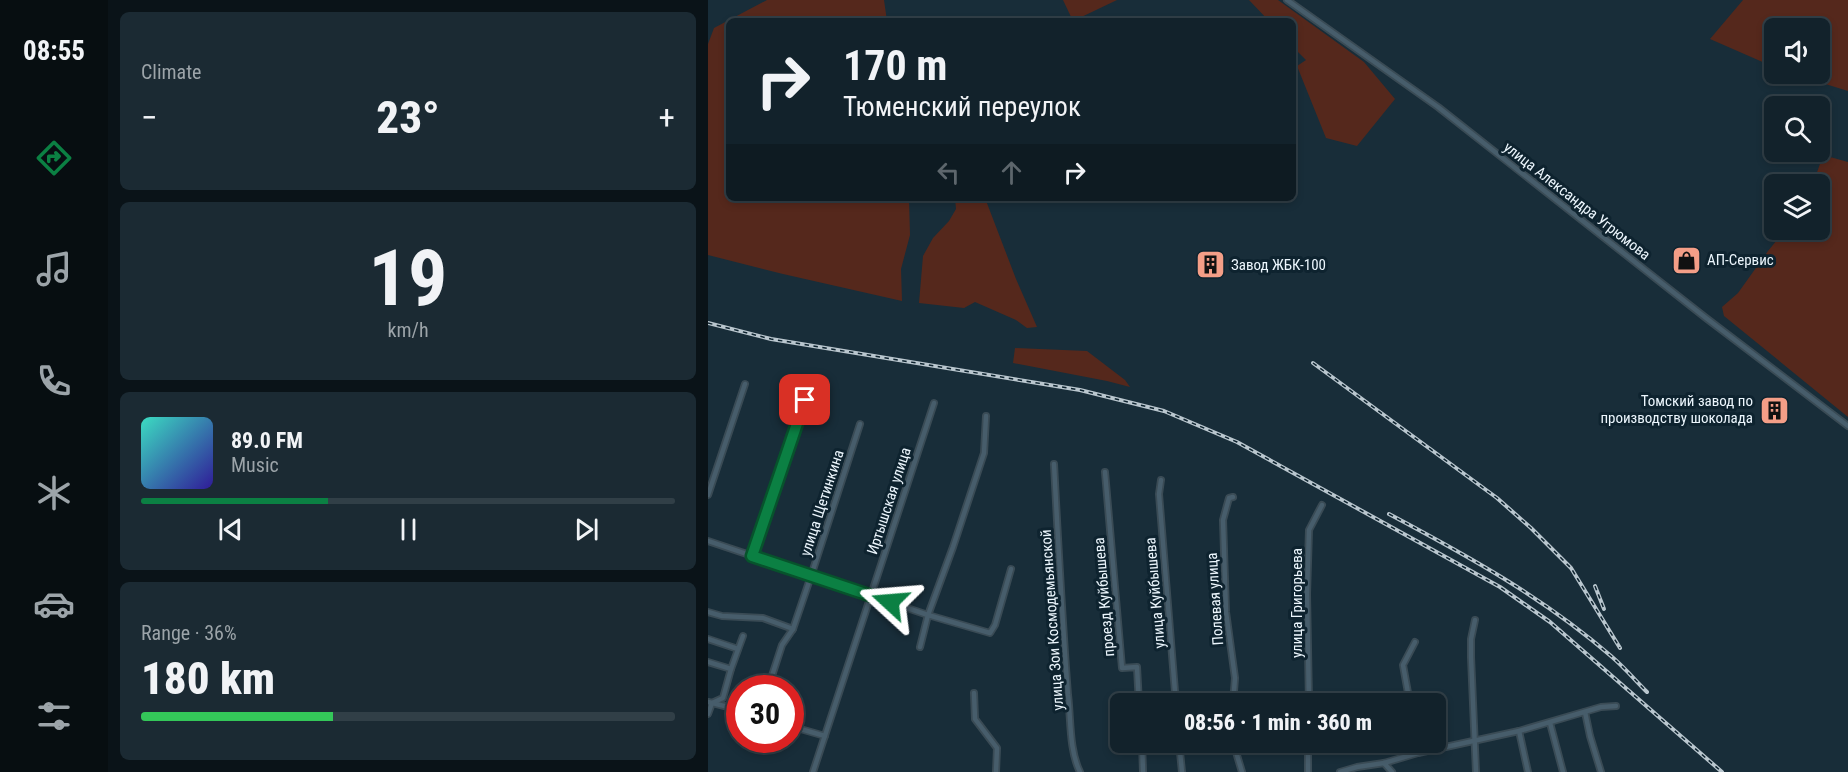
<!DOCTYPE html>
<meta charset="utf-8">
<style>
:root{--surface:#12222b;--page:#1b2a33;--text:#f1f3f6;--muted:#9ca4a9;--line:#313f47;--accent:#0b8043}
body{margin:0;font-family:"Roboto Condensed",sans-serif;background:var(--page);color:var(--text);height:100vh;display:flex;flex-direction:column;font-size:22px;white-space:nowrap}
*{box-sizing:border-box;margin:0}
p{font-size:20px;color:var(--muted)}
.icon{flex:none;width:33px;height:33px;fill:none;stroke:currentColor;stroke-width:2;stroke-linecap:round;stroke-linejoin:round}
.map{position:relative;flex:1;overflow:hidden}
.panel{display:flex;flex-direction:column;gap:12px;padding:12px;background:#0a1318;width:600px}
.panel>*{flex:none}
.top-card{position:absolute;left:18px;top:18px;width:570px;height:183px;border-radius:9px;box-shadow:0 3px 9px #0003,0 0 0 2px var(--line);background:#12222b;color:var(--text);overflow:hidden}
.fabs{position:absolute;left:1056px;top:18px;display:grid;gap:12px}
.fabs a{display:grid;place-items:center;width:66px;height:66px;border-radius:9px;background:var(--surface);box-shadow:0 3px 9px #0003,0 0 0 2px var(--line);font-size:30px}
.speed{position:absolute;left:18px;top:675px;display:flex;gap:12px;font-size:30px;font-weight:700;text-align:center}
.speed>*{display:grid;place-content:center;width:78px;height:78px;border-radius:50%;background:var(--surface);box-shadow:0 3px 9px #0003,0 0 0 2px var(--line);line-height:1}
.speed .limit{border:9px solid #d22;background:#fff;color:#111}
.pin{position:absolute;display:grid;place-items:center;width:51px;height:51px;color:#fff;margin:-26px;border-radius:12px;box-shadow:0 3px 9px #0006}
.me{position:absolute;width:66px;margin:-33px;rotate:289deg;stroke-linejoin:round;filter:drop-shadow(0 0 4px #0008)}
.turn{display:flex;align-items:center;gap:21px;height:126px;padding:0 18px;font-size:27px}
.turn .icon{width:78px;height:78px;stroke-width:2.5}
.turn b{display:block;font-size:42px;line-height:51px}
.lanes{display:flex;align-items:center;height:57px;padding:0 18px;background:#0003;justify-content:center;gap:30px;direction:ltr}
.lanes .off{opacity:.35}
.big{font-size:45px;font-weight:800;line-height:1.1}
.panel .widget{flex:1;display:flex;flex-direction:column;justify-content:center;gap:9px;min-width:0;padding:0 21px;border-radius:9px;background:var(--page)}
.panel .dial{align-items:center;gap:0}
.dial b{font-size:78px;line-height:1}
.song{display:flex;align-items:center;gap:18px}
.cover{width:72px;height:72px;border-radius:9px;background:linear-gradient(135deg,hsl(170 70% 55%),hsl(250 70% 35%))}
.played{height:6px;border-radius:3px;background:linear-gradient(90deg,var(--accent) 35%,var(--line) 35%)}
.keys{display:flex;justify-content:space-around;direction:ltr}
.heat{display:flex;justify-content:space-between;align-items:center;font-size:33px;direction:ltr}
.charge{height:9px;border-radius:4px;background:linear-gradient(90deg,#34c759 36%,var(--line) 0)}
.trip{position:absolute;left:402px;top:693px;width:336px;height:60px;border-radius:9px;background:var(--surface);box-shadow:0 3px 9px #0003,0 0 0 2px var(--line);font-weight:800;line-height:60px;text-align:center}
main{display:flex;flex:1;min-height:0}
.menu{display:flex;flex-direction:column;width:108px;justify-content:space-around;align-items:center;background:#070e11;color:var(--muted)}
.menu .icon{width:42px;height:42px}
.menu .current{color:var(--accent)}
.menu b{font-size:27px;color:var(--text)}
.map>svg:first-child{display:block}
.green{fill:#55281c}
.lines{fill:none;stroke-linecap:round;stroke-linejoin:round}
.street-casing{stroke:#3a4b55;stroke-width:8}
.street{stroke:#475d6b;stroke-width:4.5}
.rail-casing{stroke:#b9c6ce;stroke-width:4}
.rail{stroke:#0e232f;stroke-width:1.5;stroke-dasharray:4.5;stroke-linecap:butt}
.route-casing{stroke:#07532c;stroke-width:15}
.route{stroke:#0b8043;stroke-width:10}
.labels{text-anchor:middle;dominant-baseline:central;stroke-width:6;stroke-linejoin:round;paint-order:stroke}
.street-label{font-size:15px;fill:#ecf6fd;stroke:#0e232f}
.poi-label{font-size:15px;fill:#ecf6fd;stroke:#0e232f;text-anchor:start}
</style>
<main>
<nav class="menu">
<b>08:55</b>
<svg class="icon current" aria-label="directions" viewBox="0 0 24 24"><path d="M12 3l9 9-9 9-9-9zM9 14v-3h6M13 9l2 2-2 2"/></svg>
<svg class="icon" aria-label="music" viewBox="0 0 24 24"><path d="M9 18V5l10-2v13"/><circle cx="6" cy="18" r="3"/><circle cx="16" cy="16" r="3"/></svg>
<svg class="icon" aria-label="phone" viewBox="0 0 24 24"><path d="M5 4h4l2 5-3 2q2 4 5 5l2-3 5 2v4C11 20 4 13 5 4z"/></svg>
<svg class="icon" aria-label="climate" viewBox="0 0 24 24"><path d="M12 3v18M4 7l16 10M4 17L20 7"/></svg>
<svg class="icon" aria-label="car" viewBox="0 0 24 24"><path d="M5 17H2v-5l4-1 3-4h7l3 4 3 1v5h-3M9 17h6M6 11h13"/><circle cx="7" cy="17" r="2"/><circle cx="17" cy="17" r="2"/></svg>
<svg class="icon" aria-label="filters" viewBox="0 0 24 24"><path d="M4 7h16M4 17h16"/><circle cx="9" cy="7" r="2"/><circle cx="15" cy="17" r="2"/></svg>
</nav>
<section class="panel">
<div class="widget"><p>Climate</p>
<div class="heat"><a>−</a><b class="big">23°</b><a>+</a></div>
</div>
<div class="widget dial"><b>19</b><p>km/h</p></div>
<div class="widget">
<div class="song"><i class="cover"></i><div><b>89.0 FM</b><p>Music</p></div></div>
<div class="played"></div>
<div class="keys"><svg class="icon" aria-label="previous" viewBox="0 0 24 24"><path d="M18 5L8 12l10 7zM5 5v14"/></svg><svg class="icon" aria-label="pause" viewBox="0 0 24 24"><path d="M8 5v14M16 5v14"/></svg><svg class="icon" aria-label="next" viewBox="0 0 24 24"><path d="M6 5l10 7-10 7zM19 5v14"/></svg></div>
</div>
<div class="widget"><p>Range · 36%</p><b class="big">180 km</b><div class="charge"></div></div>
</section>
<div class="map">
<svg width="1140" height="772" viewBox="0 0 1140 772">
<rect width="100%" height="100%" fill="#182d39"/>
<g class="green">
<polygon points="59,0 176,0 179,21 21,21 21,198 201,198 202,235 193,269 194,301 75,274 0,255 0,44 6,28"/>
<polygon points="355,0 409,0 365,21"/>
<polygon points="541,0 570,0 656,62 687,99 649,146 618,138 589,66 598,60 585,47 585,21 561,21"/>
<polygon points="1035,0 1140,0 1140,91 1085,74 1112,74 1112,28 1066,28 1066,67 1002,39"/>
<polygon points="1115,155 1140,162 1140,417 1016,316 1014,307 1030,293 1060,251 1077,230 1112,230 1112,184 1105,184"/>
<polygon points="247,198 277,198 308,279 329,327 319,328 308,320 267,302 256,308 211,303 215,256 225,238 241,221 248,209"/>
<polygon points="307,348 379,351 417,380 422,387 399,381 305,363"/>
</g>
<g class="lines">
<defs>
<g id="street">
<polyline points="579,0 730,107 998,318 1140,426"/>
<path d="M 346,464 C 350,541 354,618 360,695 C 363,719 361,750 372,772"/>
<polyline points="397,472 414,668 429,667 431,704"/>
<polyline points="453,480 451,494 468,704"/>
<polyline points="0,495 37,384"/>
<polyline points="525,497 521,498 515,520 518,612 527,678 525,704"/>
<polyline points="0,541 220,615 282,633 287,625 303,569"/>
<polyline points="44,556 97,400"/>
<polyline points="0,612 14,616 55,618 85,629"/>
<polyline points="767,620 763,639 763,657 768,772"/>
<polyline points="0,639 30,649"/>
<polyline points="212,647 220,615 245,547 276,453 278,416"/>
<polyline points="0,662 23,669"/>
<polyline points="60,688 74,645 85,629 103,576 152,424"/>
<polyline points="266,693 267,719 289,748 288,772"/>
<polyline points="0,702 32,710"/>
<polyline points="601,704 599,594 601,530 614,505"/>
<polyline points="702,704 695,665 707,642"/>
<polyline points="877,712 882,736 893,772"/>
<polyline points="0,714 4,703 15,698 23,669 35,636"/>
<polyline points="842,723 855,772"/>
<polyline points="82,726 117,736"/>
<polyline points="811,731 820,772"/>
<polyline points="434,742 435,772"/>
<polyline points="471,742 474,772"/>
<polyline points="525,742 534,772"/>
<polyline points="709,742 710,753"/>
<polyline points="676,763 684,772"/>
<polyline points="105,772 226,403"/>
<polyline points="600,772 600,742"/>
<polyline points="632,772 649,767 676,763 710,753 811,731 893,707 908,706"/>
</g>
</defs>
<use href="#street" class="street-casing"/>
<use href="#street" class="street"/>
<defs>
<g id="rail">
<polyline points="0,323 63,339 372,390 456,411 529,442 792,587 842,622 1014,772"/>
<polyline points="605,363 789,498 823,528 863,568 912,648"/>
<path d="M 681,514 C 760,556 836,598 903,656 C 916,667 927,680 939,692"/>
<polyline points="887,586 896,609"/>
</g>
</defs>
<use href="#rail" class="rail-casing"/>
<use href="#rail" class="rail"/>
</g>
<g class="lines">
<defs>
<polyline id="route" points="97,400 44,556 182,602"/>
</defs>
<use href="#route" class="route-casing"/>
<use href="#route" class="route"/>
</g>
<defs>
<symbol id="shop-square" viewBox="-11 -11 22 22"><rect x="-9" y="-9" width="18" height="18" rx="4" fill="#f49e87" stroke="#0e232f"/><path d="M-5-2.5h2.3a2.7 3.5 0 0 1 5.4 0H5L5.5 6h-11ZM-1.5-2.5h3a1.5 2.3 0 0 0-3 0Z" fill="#111"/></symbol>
<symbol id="building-square" viewBox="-11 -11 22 22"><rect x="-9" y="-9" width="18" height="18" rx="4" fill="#f49e87" stroke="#0e232f"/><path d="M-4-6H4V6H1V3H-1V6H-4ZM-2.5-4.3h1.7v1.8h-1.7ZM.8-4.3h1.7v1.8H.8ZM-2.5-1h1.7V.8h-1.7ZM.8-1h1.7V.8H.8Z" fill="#111"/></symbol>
</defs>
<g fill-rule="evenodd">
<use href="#shop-square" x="962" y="244" width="33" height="33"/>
<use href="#building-square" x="486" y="248" width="33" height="33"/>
<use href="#building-square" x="1050" y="394" width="33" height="33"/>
</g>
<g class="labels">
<g class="street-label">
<text transform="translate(869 201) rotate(38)">улица Александра Угрюмова</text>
<text transform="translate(181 501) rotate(-72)">Иртышская улица</text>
<text transform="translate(114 503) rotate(-72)">улица Щетинкина</text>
<text transform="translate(447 593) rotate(-95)">улица Куйбышева</text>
<text transform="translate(396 597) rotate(-95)">проезд Куйбышева</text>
<text transform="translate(507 599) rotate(-94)">Полевая улица</text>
<text transform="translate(589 603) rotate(-90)">улица Григорьева</text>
<text transform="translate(344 620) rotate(-94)">улица Зои Космодемьянской</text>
</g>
<g class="poi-label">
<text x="999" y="260">АП-Сервис</text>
<text x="523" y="265">Завод ЖБК-100</text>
<text x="1045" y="401" text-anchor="end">Томский завод по<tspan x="1045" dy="17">производству шоколада</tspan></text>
</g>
</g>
</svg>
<div class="fabs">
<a><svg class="icon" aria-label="sound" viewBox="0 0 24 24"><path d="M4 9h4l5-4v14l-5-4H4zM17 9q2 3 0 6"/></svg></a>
<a><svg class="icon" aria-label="search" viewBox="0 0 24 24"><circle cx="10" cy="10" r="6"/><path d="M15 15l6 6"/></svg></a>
<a><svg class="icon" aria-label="layers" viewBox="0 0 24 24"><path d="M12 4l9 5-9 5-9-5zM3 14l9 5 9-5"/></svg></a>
</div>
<div class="speed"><div class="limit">30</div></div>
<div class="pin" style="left:97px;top:400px;background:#d93025"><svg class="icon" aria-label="arrive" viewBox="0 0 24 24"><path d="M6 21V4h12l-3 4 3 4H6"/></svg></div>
<svg class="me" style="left:182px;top:602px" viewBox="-20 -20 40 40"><path d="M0-17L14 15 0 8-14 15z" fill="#0b8043" stroke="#fff" stroke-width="4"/></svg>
<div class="trip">08:56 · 1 min · 360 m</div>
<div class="top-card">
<div class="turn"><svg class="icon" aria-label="right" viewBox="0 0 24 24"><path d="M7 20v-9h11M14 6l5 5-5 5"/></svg><div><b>170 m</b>Тюменский переулок</div></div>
<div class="lanes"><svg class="icon off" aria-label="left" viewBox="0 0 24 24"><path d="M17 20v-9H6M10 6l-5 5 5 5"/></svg><svg class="icon off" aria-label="ahead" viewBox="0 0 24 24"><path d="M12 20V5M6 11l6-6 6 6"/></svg><svg class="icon" aria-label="right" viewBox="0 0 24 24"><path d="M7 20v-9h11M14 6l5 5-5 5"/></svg></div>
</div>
</div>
</main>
